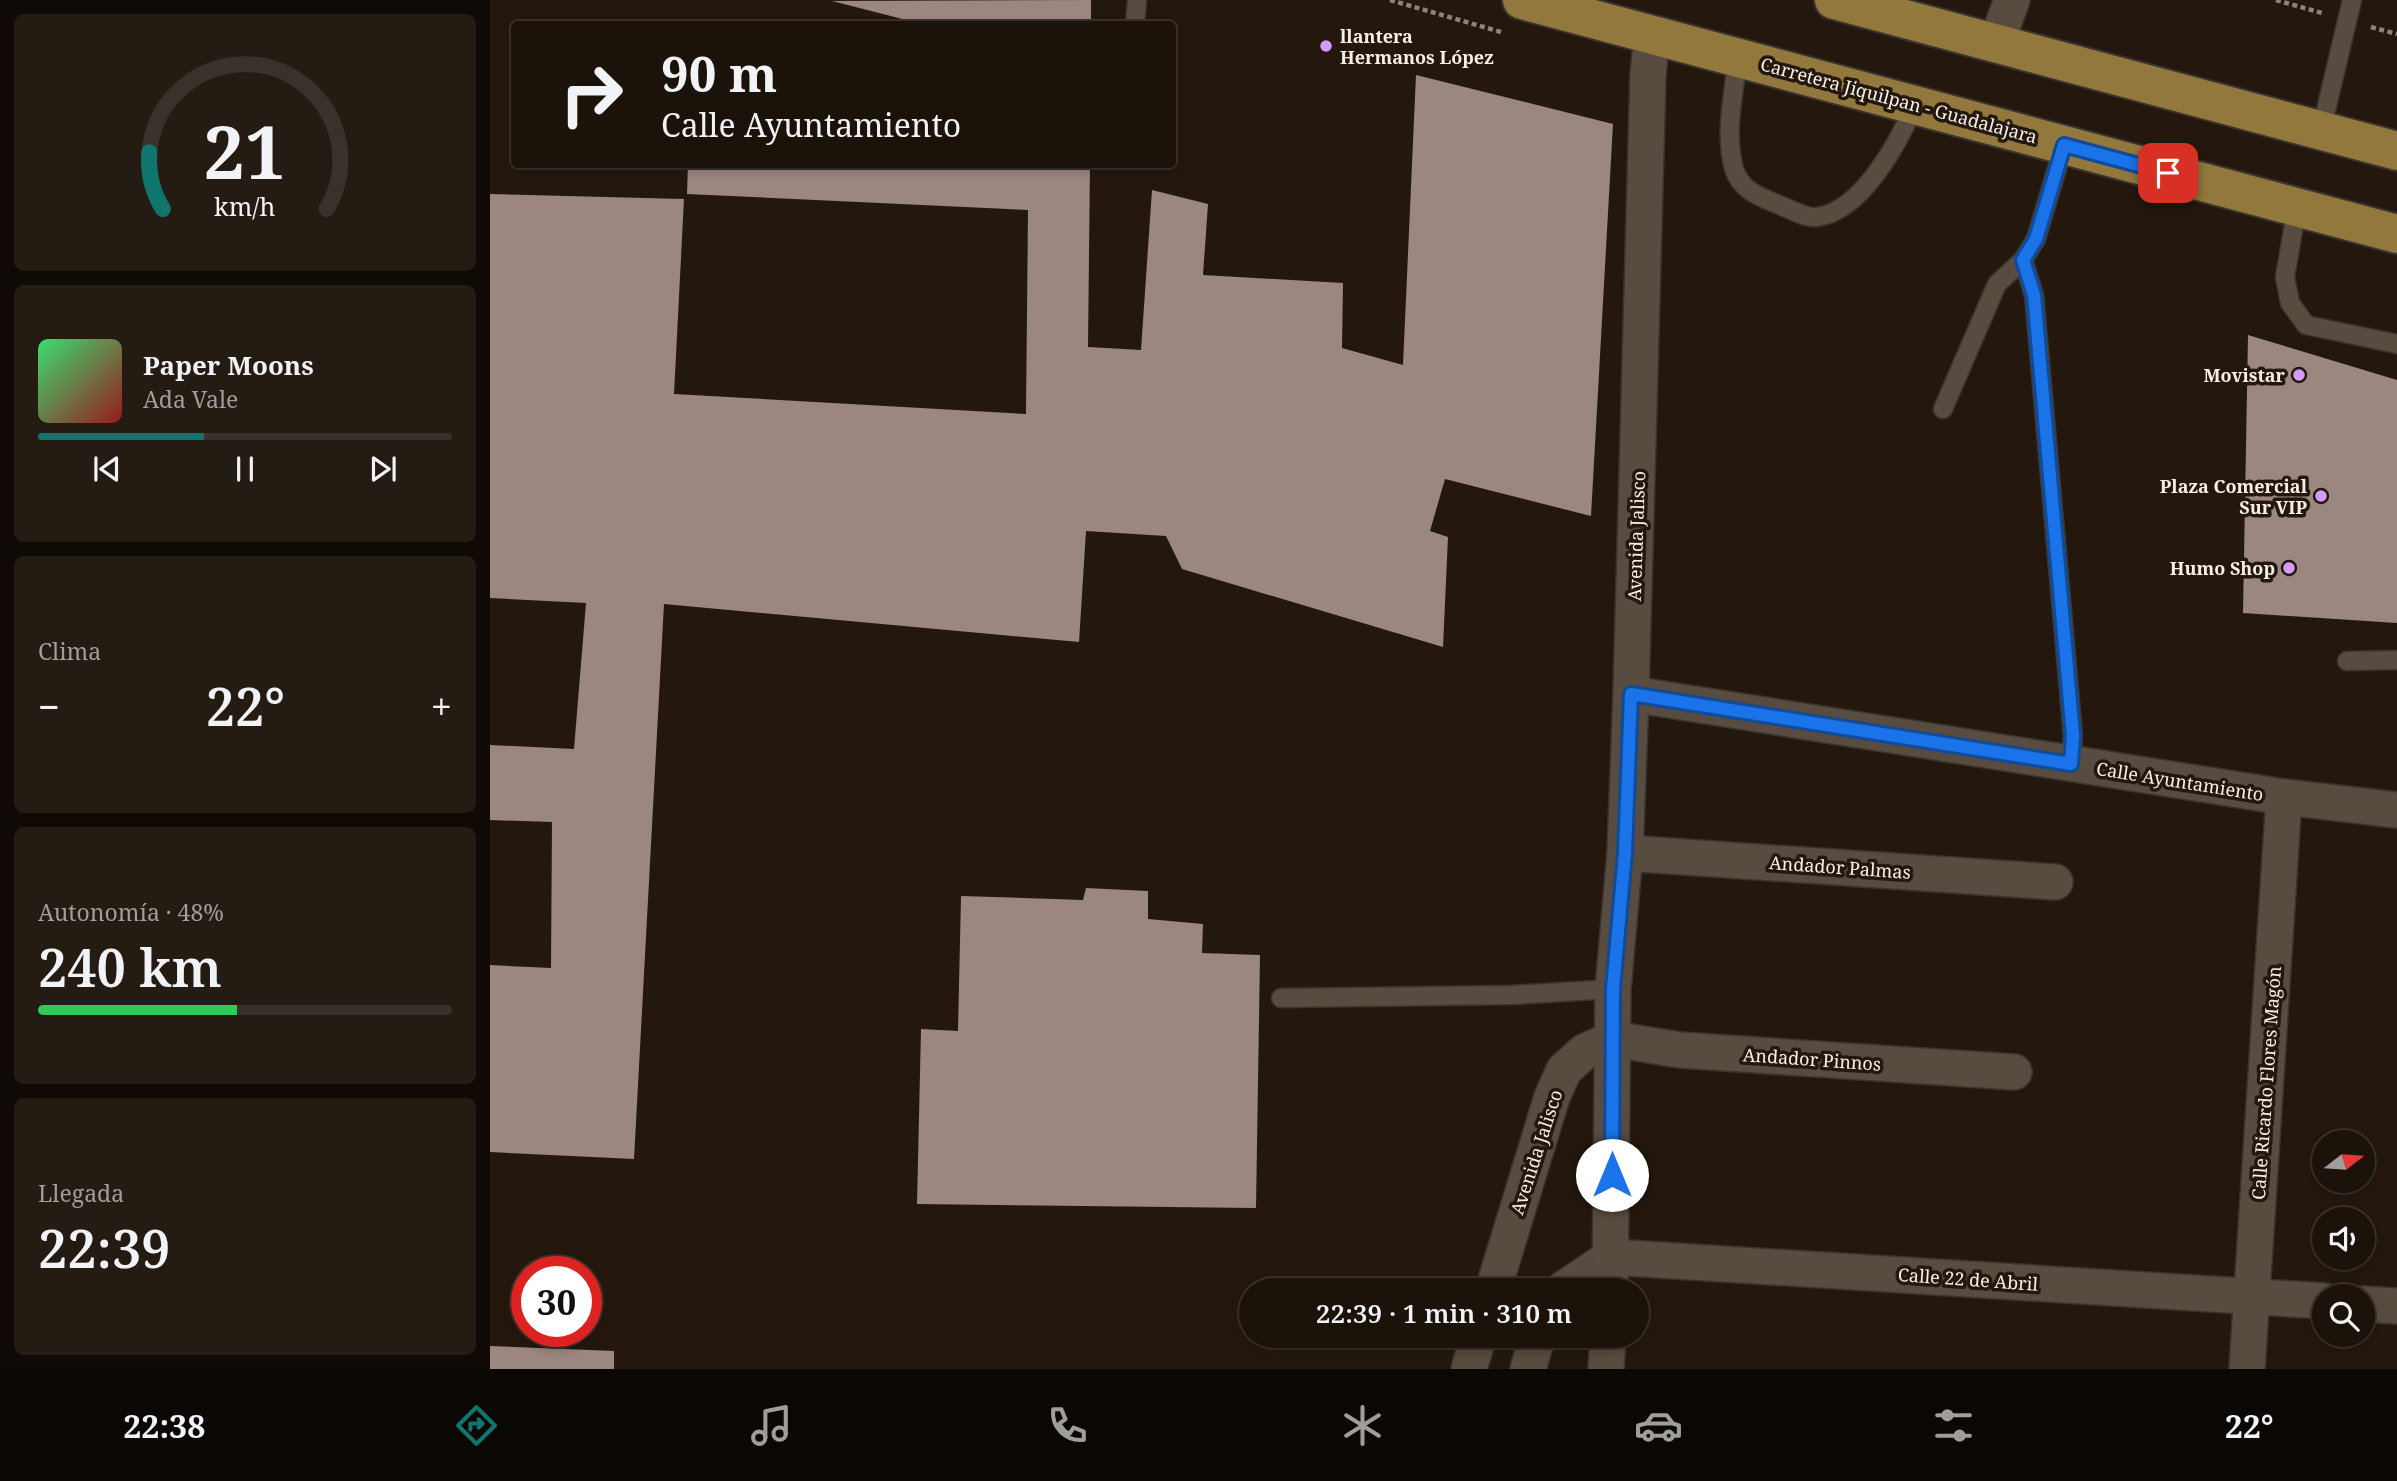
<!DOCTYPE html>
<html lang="es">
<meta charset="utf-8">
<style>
:root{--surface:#1b120a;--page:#241b13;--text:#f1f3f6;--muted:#a09e9c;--line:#39322b;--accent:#0f766e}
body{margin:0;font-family:"Noto Serif",serif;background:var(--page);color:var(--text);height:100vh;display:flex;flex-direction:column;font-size:26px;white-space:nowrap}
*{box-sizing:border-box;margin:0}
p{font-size:23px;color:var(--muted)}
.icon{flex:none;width:38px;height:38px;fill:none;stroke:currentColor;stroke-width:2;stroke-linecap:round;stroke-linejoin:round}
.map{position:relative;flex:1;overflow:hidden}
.side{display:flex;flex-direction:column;gap:14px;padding:14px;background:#0f0a06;width:490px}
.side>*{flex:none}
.hud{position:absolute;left:21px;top:21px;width:665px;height:147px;border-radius:7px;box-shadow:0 4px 10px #0003,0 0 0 2px var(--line);background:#1b120a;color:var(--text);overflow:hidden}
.needle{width:46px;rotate:73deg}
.buttons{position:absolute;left:1822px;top:1130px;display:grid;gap:14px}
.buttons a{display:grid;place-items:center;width:63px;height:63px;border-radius:50%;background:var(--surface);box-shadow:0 4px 10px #0003,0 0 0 2px var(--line);font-size:35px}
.speed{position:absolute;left:21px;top:1256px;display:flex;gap:14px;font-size:35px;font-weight:700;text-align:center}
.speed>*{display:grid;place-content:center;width:91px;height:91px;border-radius:50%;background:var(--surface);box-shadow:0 4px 10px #0003,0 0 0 2px var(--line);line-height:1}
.speed .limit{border:10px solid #d22;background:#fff;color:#111}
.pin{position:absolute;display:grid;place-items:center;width:60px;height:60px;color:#fff;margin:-30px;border-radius:14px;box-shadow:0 4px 10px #0006}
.me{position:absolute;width:77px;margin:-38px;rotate:0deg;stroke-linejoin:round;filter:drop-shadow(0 0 5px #0008)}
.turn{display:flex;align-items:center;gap:24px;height:147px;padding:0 35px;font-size:32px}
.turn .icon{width:91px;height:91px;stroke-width:2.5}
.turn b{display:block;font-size:49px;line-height:60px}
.big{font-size:52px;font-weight:600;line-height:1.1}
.side .tile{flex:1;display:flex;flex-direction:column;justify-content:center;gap:10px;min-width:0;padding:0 24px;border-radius:10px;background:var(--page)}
.side .dial{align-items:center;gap:0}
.dial svg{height:182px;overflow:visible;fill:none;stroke:var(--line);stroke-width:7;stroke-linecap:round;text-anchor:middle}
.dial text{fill:var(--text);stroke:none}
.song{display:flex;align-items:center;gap:21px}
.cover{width:84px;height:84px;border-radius:10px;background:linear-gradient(135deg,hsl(140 70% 55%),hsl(0 70% 35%))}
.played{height:7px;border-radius:4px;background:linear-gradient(90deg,var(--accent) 40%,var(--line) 40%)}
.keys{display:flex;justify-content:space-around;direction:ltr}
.heat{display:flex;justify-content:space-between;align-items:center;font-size:38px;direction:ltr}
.charge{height:10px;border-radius:5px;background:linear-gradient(90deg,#34c759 48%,var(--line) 0)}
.trip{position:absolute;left:749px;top:1278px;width:410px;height:70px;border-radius:35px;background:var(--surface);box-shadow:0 4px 10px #0003,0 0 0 2px var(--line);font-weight:600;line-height:70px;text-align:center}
.tab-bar{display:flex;height:112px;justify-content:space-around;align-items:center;background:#0b0704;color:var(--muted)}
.tab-bar .icon{width:49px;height:49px}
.tab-bar .on{color:var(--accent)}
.tab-bar b{font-size:32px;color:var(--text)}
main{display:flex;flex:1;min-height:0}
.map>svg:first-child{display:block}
.building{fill:#9b8780}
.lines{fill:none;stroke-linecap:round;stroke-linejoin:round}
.service-casing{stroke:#3b332e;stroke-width:21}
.minor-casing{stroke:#3b332e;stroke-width:38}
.trunk-casing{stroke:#3b332e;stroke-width:42}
.path{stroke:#8d837a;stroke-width:4.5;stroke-dasharray:5 3.5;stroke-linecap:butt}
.service{stroke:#584b3f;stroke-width:18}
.minor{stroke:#584b3f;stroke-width:35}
.trunk{stroke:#92783c;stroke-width:38}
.route-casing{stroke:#114b97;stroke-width:18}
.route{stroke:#1a73e8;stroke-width:12}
.poi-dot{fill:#d39cfc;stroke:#24180e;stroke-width:2.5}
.labels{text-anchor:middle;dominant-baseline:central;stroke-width:7;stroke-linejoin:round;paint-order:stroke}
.poi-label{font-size:18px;font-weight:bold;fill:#f7efe8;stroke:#24180e;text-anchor:end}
.street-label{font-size:18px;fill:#f7efe8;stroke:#24180e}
</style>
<main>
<section class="side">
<div class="tile dial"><svg viewBox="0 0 100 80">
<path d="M14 69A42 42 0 1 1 86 69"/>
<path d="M14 69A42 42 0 0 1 8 44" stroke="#0f766e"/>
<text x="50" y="56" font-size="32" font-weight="700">21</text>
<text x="50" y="72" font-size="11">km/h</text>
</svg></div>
<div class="tile">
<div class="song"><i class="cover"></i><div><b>Paper Moons</b><p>Ada Vale</p></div></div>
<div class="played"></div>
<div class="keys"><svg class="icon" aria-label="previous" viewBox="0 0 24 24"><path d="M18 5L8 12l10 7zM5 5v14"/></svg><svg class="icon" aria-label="pause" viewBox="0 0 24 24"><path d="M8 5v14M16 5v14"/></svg><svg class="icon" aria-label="next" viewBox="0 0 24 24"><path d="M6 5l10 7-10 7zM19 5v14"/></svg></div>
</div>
<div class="tile"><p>Clima</p>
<div class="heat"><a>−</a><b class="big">22°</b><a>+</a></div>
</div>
<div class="tile"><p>Autonomía · 48%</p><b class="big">240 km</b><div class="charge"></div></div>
<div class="tile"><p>Llegada</p><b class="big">22:39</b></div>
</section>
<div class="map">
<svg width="1907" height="1369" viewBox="0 0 1907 1369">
<rect width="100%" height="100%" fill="#24180e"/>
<g class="building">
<polygon points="601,0 601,24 432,24 342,1"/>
<polygon points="926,75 1123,124 1101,516 955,479 940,531 958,537 953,647 692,569 676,536 596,531 589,642 174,604 144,1159 0,1152 0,965 61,968 62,822 0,820 0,745 84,749 96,603 0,598 0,194 194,199 184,394 536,414 538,210 197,194 198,164 600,164 598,347 651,350 662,190 718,204 713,275 853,283 852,348 913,365"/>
<polygon points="1758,335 1907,380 1907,623 1753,613"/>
<polygon points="596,888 658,891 658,919 713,924 712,953 770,955 766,1208 427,1204 431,1029 468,1031 471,896 593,900"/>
<polygon points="0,1346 124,1351 124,1369 0,1369"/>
</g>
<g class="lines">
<defs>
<g id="service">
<polyline points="645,24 647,0"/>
<path d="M 1248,57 C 1244,93 1234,133 1244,169 C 1251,190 1268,196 1287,204 C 1298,208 1316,219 1327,217 C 1372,211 1409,142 1425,104"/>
<polyline points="1831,131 1862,0"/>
<polyline points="1807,207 1795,277 1800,303 1816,325 1907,344"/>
<polyline points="1533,260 1544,295 1583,736 1581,764"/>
<polyline points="1453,409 1507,284 1533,260 1546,239 1574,145"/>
<polyline points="1857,661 1907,660"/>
<polyline points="791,998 1021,995 1123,989"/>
</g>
<g id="minor">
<polyline points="1506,43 1522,0"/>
<polyline points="1141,694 1794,797 1907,810"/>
<polyline points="1135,853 1565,882"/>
<polyline points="1121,1257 1834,1301"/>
<polyline points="1003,1290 1062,1097 1074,1070 1094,1052 1122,1039 1190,1050 1524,1072"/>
<polyline points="1072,1290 1121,1257"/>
<polyline points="1120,1290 1123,989 1135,853 1141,694 1158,75 1162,34"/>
<polyline points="1872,1304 1907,1306"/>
<polyline points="979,1369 989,1335"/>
<polyline points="1038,1369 1048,1335"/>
<polyline points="1116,1369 1118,1335"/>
<polyline points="1757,1369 1794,797"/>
</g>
<g id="trunk">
<polyline points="1032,0 1907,234"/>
<polyline points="1344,0 1907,151"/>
</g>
</defs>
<use href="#service" class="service-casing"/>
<use href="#minor" class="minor-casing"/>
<use href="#trunk" class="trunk-casing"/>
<g class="path">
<polyline points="900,0 1011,32"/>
<polyline points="1786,0 1832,13"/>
<polyline points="1881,27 1907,34"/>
</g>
<use href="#service" class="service"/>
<use href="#minor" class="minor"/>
<use href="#trunk" class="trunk"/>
</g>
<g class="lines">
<defs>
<polyline id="route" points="1122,1175 1123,989 1135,853 1141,694 1581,764 1583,736 1544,295 1533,260 1546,239 1574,145 1678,173"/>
</defs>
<use href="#route" class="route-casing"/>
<use href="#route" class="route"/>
</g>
<g class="poi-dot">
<circle cx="836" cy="46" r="7"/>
<circle cx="1809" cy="375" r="7"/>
<circle cx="1831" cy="496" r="7"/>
<circle cx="1799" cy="568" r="7"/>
</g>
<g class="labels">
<g class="poi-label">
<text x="850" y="36" text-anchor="start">llantera<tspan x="850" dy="21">Hermanos López</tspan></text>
<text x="1795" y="375">Movistar</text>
<text x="1817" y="486">Plaza Comercial<tspan x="1817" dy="21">Sur VIP</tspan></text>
<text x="1785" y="568">Humo Shop</text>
</g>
<g class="street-label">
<text transform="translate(1409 100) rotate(15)">Carretera Jiquilpan - Guadalajara</text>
<text transform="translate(1146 536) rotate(-88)">Avenida Jalisco</text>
<text transform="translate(1690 781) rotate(9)">Calle Ayuntamiento</text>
<text transform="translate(1350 867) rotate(4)">Andador Palmas</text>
<text transform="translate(1322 1059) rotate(4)">Andador Pinnos</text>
<text transform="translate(1776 1083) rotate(-86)">Calle Ricardo Flores Magón</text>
<text transform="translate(1046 1152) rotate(-72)">Avenida Jalisco</text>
<text transform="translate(1478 1279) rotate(4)">Calle 22 de Abril</text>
</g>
</g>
</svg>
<div class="buttons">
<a><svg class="needle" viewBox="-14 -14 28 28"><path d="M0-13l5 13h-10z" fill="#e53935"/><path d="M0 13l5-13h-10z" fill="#a09e9c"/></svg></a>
<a><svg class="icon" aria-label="sound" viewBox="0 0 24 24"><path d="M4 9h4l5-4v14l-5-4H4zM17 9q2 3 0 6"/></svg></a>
<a><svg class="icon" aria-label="search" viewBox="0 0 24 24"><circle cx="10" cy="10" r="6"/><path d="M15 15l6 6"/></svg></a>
</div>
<div class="speed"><div class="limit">30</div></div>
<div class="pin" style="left:1678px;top:173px;background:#d93025"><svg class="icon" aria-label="arrive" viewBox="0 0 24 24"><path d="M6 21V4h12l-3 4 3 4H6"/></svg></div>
<svg class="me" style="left:1122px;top:1175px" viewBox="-20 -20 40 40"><circle r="19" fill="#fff"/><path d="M0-13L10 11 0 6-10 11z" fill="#1a73e8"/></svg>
<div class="trip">22:39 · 1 min · 310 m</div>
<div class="hud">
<div class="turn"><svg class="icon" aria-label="right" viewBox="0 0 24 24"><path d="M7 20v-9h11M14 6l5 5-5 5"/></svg><div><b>90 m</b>Calle Ayuntamiento</div></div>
</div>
</div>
</main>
<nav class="tab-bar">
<b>22:38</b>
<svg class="icon on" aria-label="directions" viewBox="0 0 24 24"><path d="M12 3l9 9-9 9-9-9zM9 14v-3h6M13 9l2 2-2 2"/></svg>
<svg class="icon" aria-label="music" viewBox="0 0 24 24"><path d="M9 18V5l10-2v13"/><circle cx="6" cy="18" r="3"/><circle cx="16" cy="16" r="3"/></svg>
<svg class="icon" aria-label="phone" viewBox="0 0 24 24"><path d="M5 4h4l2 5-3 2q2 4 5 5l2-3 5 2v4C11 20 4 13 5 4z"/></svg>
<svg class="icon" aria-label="climate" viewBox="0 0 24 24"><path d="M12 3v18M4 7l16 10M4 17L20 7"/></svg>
<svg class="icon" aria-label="car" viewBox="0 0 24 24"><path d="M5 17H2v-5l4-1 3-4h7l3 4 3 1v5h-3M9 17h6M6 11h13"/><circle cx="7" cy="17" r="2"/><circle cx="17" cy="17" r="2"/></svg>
<svg class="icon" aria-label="filters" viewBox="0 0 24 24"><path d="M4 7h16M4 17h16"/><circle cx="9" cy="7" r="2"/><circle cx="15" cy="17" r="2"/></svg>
<b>22°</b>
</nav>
